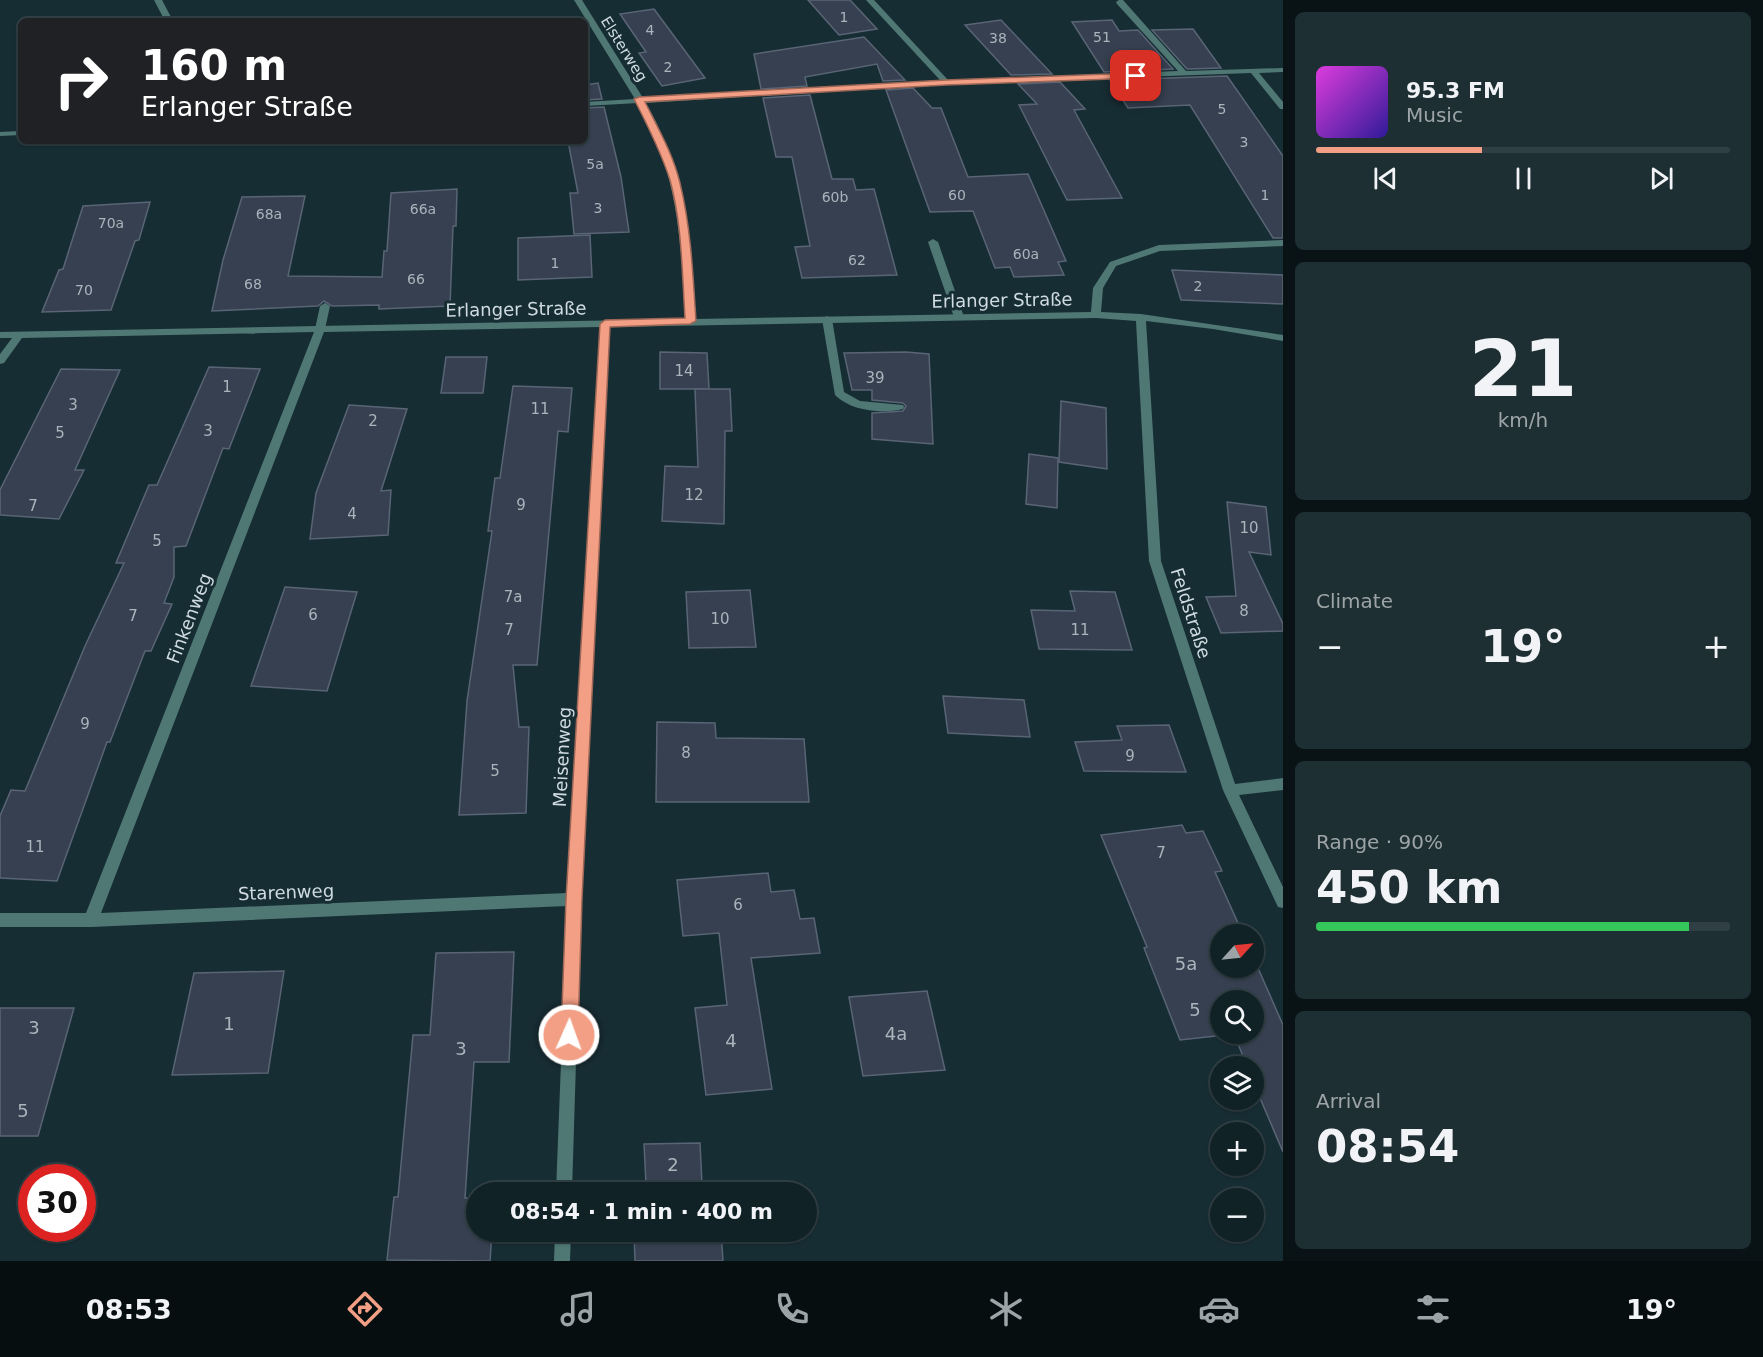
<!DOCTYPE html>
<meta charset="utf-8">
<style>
:root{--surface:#112227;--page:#1e2f33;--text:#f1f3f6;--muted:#9ca4a7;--line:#303f44;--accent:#f39f85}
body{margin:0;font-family:"DejaVu Sans",sans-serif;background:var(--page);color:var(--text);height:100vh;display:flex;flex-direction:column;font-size:22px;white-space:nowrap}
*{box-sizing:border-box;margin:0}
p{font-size:20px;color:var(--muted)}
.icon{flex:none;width:33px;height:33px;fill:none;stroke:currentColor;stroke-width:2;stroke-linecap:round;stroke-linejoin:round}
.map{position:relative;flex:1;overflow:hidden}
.details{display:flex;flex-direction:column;gap:12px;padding:12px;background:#091315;width:480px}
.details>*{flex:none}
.hud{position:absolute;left:18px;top:18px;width:570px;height:126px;border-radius:9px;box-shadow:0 2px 4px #0004,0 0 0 2px var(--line);background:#202124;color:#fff;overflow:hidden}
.needle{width:39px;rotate:63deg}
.tools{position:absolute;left:1210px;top:924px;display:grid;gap:12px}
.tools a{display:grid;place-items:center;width:54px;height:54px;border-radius:50%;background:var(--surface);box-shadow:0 2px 4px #0004,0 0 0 2px var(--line);font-size:30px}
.speed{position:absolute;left:18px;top:1164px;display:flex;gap:12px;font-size:30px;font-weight:700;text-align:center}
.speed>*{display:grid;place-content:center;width:78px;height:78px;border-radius:50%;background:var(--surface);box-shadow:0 2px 4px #0004,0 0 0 2px var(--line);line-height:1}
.speed .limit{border:9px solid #d22;background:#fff;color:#111}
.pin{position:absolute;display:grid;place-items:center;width:51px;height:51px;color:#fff;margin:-26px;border-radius:12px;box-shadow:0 3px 9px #0006}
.me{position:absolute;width:66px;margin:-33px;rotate:2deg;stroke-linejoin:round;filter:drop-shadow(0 0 4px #0008)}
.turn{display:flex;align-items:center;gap:21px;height:126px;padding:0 24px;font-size:27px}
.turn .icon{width:78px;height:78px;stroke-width:2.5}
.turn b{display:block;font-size:42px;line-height:51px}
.big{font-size:45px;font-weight:700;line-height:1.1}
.details .widget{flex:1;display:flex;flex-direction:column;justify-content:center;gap:9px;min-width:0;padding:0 21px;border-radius:9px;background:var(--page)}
.details .dial{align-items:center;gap:0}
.dial b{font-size:78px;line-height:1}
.song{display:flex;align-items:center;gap:18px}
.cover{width:72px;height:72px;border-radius:9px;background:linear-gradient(135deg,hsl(300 70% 55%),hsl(250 70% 35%))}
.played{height:6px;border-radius:3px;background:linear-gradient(90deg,var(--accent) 40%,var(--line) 40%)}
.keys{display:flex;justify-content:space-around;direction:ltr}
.heat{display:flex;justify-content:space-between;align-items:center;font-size:33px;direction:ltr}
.charge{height:9px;border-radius:4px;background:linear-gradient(90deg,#34c759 90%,var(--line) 0)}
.trip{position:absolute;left:466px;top:1182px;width:351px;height:60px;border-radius:30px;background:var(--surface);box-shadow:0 2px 4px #0004,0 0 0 2px var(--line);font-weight:700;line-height:60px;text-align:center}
.tab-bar{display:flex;height:96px;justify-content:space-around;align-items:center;background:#070e10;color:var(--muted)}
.tab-bar .icon{width:42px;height:42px}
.tab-bar .current{color:var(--accent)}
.tab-bar b{font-size:27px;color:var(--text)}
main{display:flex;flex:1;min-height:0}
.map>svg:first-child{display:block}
.building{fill:#364050;stroke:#596475;stroke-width:1.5}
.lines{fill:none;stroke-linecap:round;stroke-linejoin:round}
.service{fill:#4f7874;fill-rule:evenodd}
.minor{fill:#4f7874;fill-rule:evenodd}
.route{fill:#f39f85;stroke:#9e6756;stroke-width:1.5}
.labels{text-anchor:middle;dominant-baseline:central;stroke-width:6;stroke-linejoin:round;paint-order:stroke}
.far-number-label{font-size:14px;fill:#a9b4bc}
.far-street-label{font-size:15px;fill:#cfdbe0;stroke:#172d34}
.number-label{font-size:15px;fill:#a9b4bc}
.street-label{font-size:18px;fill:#cfdbe0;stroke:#172d34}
.near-number-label{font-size:18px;fill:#a9b4bc}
</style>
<main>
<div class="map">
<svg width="1283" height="1261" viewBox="0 0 1283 1261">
<rect width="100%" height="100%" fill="#172d34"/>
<g class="building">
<polygon points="808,0 850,0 877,29 839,35"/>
<polygon points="654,9 705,78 662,86 639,53 646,52 620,14"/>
<polygon points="1001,20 1052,74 1011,75 965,25"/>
<polygon points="1112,20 1119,31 1138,30 1173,69 1104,72 1072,22"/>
<polygon points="1193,29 1221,68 1187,69 1152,30"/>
<polygon points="864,37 905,80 883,81 877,64 805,77 807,86 761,89 754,54"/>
<polygon points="1227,76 1283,156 1283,238 1273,238 1190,105 1128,108 1110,80"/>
<polygon points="1060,82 1085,109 1074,110 1122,198 1067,200 1019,105 1037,104 1018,84"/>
<polygon points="598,83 602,99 585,100 585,85"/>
<polygon points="913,88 932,108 941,108 968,177 1028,174 1066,261 1058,262 1064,275 1014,277 1010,267 995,268 973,211 930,212 886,90"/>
<polygon points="810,95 832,179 853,179 856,190 874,189 897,275 802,278 795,247 810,246 792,157 776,157 763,98"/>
<polygon points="604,107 621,177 629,232 574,234 570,193 578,193 568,141 585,141 585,108"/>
<polygon points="457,189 456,226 453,226 450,306 379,309 379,305 332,306 324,301 318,306 212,311 223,260 242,197 305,196 288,276 382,277 384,251 387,251 391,193"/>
<polygon points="150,202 139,240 135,241 111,310 42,312 59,270 63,269 83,206"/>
<polygon points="590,235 592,277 518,280 518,238"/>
<polygon points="1172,270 1283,275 1283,304 1181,300"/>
<polygon points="660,352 707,353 709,389 660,389"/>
<polygon points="906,352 929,354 933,444 872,439 872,413 903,411 906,406 903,403 872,400 872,390 852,390 844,353"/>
<polygon points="446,357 487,357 483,393 441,393"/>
<polygon points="209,367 260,369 229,449 223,448 186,546 174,547 174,577 164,603 172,604 151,651 145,651 110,742 107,742 57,881 0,878 0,816 11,790 25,791 85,646 124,563 116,563 149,485 157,485"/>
<polygon points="61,369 120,370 75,470 84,470 59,519 0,515 0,490"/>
<polygon points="513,386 572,388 568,432 558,431 537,665 513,665 519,727 529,727 526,813 459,815 467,701 492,531 488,531 495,478 500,478"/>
<polygon points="695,389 730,389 732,431 725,431 724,524 662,521 665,466 698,467"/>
<polygon points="1061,401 1106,408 1107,469 1059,462"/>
<polygon points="349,405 407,409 381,491 391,490 388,535 310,539 316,493"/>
<polygon points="1029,454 1058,458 1057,508 1026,504"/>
<polygon points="1227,502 1266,507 1271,555 1249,552 1283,624 1283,631 1221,633 1206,597 1236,596"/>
<polygon points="285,587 357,592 327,691 251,686"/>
<polygon points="750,590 756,647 689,648 686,592"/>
<polygon points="1070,591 1115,592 1132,650 1039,649 1031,610 1075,611"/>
<polygon points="943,696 1024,700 1030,737 948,733"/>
<polygon points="657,722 715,723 716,738 804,739 809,802 656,802"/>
<polygon points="1169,725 1186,772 1084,771 1075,742 1122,740 1117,726"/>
<polygon points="1182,825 1186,833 1203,831 1222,871 1215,872 1243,934 1221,934 1221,968 1254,968 1254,959 1283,1025 1283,1152 1254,1084 1254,1066 1247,1066 1234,1034 1254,1034 1254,1000 1221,1000 1221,1034 1234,1034 1180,1040 1144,948 1147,947 1101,835"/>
<polygon points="768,873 771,892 794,890 800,919 814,918 820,953 751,958 772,1089 706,1095 695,1008 727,1005 719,933 683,936 677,880"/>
<polygon points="514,952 509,1062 474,1062 465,1198 477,1198 477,1232 492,1232 490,1261 387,1260 394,1197 398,1197 413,1035 430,1035 436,953"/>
<polygon points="284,971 268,1073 172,1075 194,973"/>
<polygon points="927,991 945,1070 863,1076 849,997"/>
<polygon points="0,1008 74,1008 38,1136 0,1136"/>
<polygon points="700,1143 702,1184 718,1184 719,1192 633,1192 633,1185 646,1184 644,1144"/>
<polygon points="634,1232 721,1232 723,1261 635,1261"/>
</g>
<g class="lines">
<g class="service">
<polygon points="933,239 938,242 964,317 962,319 959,320 954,317 928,242"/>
<polygon points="325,303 330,306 325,329 320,332 315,329 320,306"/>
<path d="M 827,316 L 832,319 L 844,392 L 860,401 L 903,405 L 904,407 L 903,409 C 881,414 851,411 835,395 L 822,319 Z"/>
</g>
<g class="minor">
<polygon points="154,0 162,0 173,21 165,21"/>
<path d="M 574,0 L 582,0 L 643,98 L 940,80 L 866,0 L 874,0 L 948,80 L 1178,71 L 1117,4 L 1116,2 L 1119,0 L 1123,0 L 1186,71 L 1283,68 L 1283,72 L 1259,73 L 1283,102 L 1283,109 L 1280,109 L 1251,73 L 946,84 L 646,103 C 687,176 690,238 695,319 L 1091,312 L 1093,288 L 1110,262 L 1159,245 L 1283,240 L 1283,246 L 1160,251 L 1116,266 L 1103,288 L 1101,312 L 1141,314 L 1283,335 L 1283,341 L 1213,329 L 1146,321 L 1161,561 L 1235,784 L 1283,778 L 1283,790 L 1239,795 L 1283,887 L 1283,908 L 1278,907 L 1223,790 L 1149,561 L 1136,321 L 1096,318 L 610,327 L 581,899 L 572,1192 L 556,1192 L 567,906 L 91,927 L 0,927 L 0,913 L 86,913 L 314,332 L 22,338 L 4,363 L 0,364 L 0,354 L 12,338 L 0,338 L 0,332 L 685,319 C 681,239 679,176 638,103 L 585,106 L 585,102 L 635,99 ZM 600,327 L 567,893 L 101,913 L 324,332 Z"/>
<polygon points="21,131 21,135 0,136 0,132"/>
<polygon points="555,1232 571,1232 570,1261 554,1261"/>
</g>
</g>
<path class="route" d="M 1136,73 L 1141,76 L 1139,78 L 946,85 L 645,102 C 658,128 673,154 680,183 C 691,228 693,275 696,321 L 690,324 L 610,327 L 582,899 L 578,1035 L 575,1041 L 569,1043 L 563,1041 L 561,1035 L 566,899 L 600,324 L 605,320 L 685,318 C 682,272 682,224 670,180 C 661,152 648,126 634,99 L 639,97 L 946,80 Z"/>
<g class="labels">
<g class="far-number-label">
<text x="844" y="17">1</text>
<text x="650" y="30">4</text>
<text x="1102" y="37">51</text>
<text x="998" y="38">38</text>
<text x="668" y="67">2</text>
<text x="1222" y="109">5</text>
<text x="1244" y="142">3</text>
<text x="595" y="164">5a</text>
<text x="957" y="195">60</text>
<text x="1265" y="195">1</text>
<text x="835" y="197">60b</text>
<text x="598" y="208">3</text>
<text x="423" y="209">66a</text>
<text x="269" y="214">68a</text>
<text x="111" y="223">70a</text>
<text x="1026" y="254">60a</text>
<text x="857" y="260">62</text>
<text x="555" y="263">1</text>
<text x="416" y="279">66</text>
<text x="253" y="284">68</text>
<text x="1198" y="286">2</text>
<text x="84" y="290">70</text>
</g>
<g class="far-street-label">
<text transform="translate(624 49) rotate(58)">Elsterweg</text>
</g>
<g class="number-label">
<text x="684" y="371">14</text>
<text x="875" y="378">39</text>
<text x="227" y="387">1</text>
<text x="73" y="405">3</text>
<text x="540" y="409">11</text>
<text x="373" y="421">2</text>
<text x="208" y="431">3</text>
<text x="60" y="433">5</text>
<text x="694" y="495">12</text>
<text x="521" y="505">9</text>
<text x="33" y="506">7</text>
<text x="352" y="514">4</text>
<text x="1249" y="528">10</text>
<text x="157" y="541">5</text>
<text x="513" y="597">7a</text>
<text x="1244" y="611">8</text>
<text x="313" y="615">6</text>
<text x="133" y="616">7</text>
<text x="720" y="619">10</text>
<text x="509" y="630">7</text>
<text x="1080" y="630">11</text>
<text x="85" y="724">9</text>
<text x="686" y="753">8</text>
<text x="1130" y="756">9</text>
<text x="495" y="771">5</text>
<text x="35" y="847">11</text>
<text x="1161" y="853">7</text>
<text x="738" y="905">6</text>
</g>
<g class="street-label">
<text transform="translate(1002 300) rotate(-1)">Erlanger Straße</text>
<text transform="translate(516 309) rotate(-1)">Erlanger Straße</text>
<text transform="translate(1191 613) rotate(72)">Feldstraße</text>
<text transform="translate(189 618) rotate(-69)">Finkenweg</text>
<text transform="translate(562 757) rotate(-87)">Meisenweg</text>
<text transform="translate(286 892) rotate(-2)">Starenweg</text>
</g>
<g class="near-number-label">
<text x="1186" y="963">5a</text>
<text x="1195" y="1009">5</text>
<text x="229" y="1023">1</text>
<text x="34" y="1027">3</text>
<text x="896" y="1033">4a</text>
<text x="731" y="1040">4</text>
<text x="461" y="1048">3</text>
<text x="23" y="1110">5</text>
<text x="673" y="1164">2</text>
</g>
</g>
</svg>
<div class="tools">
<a><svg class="needle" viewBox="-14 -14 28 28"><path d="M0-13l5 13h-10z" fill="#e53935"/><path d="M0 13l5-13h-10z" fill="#9ca4a7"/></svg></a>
<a><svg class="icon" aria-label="search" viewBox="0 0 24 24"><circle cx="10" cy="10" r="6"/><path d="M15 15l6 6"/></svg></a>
<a><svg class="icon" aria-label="layers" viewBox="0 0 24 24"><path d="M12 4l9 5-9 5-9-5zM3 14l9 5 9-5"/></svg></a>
<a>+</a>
<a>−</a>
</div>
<div class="speed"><div class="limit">30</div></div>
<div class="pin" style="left:1136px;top:76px;background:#d93025"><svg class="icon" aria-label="arrive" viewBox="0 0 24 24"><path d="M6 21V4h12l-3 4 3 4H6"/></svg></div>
<svg class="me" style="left:569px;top:1035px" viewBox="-20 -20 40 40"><circle r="17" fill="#f39f85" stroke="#fff" stroke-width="3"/><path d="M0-11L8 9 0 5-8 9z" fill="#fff"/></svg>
<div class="trip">08:54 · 1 min · 400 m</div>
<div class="hud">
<div class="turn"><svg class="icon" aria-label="right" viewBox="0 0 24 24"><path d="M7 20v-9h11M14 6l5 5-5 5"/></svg><div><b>160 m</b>Erlanger Straße</div></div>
</div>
</div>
<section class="details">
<div class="widget">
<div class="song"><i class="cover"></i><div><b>95.3 FM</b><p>Music</p></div></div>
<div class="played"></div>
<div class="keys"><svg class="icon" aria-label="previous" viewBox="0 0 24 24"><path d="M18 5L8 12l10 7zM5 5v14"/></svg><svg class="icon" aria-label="pause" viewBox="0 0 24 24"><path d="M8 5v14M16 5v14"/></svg><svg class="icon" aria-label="next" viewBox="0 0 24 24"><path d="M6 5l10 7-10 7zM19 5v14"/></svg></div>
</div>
<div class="widget dial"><b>21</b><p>km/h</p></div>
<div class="widget"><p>Climate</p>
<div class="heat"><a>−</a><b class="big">19°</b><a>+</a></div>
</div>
<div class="widget"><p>Range · 90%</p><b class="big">450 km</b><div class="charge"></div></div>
<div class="widget"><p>Arrival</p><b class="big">08:54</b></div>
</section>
</main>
<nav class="tab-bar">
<b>08:53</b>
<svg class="icon current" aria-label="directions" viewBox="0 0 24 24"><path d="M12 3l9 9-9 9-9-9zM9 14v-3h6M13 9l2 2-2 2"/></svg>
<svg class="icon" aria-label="music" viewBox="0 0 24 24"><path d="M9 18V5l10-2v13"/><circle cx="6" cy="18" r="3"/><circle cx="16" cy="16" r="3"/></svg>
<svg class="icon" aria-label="phone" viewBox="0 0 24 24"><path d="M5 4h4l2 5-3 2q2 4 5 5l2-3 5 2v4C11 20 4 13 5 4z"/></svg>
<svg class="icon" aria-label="climate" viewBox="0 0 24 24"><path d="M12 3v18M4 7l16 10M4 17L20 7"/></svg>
<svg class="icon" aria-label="car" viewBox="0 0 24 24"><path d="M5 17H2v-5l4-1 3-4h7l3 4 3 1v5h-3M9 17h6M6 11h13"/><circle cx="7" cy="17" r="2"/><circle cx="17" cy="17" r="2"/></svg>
<svg class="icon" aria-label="filters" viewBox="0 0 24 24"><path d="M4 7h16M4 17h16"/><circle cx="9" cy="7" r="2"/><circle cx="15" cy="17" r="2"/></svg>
<b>19°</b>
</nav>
